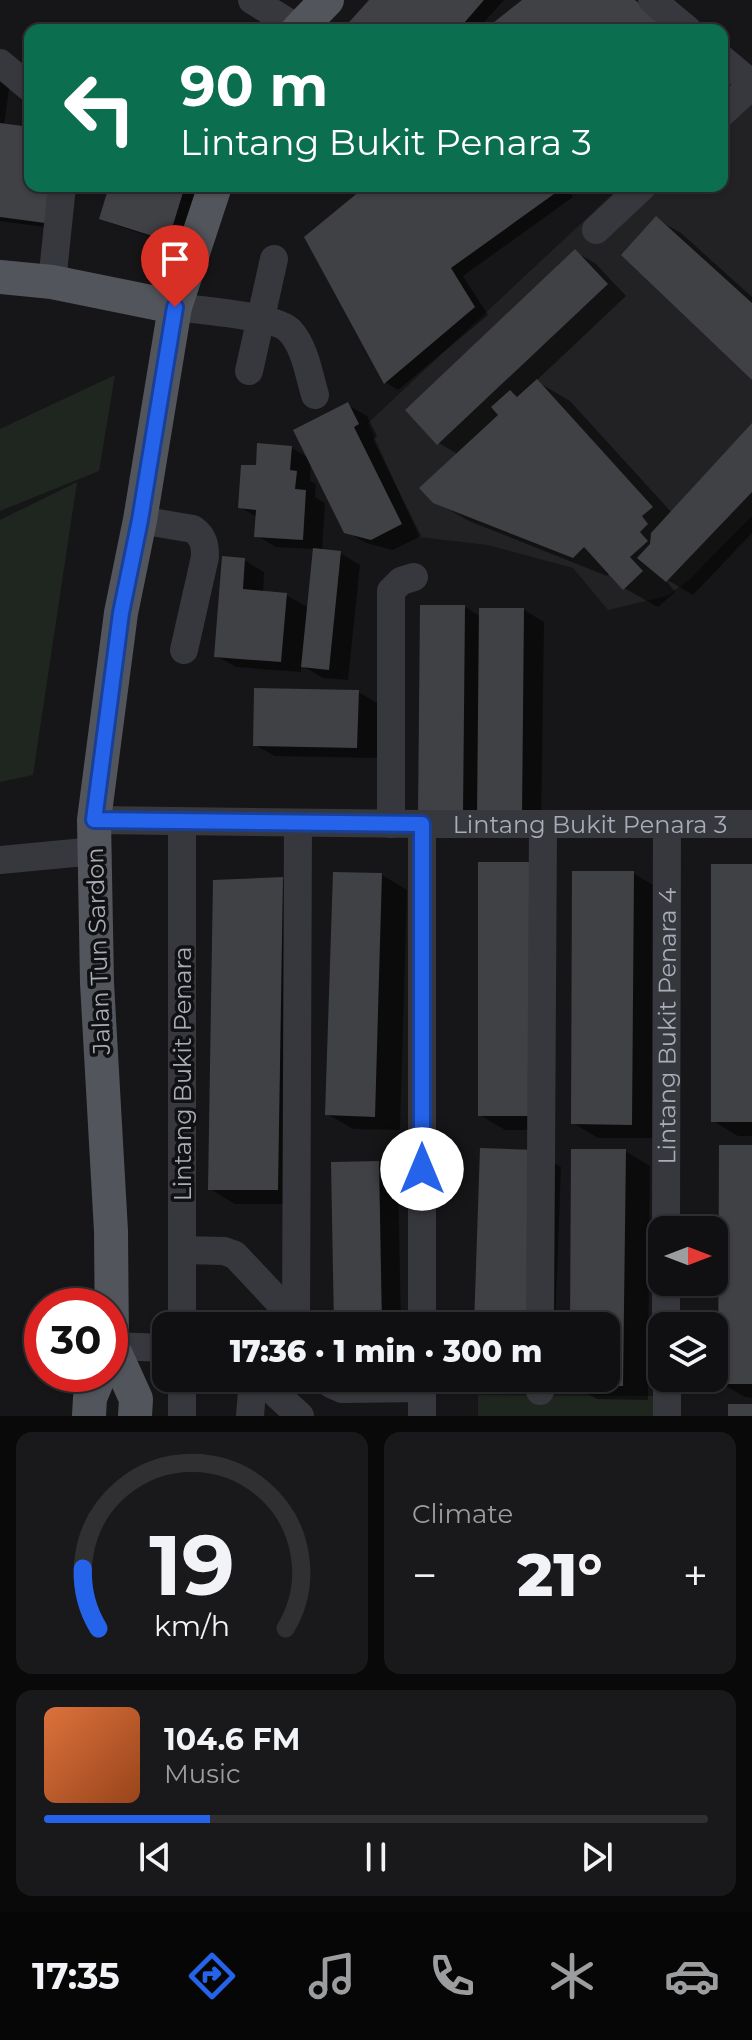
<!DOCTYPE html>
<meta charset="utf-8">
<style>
:root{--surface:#101012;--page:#19191b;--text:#f1f3f6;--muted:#9c9d9f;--line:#303032;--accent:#2563eb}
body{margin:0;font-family:Montserrat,sans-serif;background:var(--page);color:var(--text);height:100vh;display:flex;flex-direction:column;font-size:30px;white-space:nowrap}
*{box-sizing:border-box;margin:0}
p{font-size:26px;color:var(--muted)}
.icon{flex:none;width:44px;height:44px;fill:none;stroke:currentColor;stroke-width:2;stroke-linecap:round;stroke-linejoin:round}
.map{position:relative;height:1416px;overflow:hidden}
.details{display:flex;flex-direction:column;gap:16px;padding:16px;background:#09090a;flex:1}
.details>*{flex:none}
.top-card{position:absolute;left:24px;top:24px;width:704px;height:168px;border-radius:16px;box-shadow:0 2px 6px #0004,0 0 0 2px var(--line);background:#0b6e4f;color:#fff;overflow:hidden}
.needle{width:52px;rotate:90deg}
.controls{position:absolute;left:648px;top:1216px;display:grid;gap:16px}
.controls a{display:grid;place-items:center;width:80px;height:80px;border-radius:16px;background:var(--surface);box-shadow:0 2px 6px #0004,0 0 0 2px var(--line);font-size:40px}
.speed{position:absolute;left:24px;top:1288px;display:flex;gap:16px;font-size:40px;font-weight:700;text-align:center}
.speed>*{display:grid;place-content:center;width:104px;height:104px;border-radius:50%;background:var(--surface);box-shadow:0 2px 6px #0004,0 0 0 2px var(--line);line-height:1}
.speed .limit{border:12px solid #d22;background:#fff;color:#111}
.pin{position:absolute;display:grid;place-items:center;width:68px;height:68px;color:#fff;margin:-82px -34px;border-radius:50% 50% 50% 0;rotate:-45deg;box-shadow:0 0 8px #0007}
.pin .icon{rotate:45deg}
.me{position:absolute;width:88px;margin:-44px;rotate:0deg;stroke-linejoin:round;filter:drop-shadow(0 0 6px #0008)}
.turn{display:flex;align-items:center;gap:28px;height:168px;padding:0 24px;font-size:36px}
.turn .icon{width:104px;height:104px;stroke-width:2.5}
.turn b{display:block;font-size:56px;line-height:68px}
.big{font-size:60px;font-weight:800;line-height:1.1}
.details .card{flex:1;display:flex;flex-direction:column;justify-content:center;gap:12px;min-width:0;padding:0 28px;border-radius:16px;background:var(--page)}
.details .dial{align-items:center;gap:0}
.dial svg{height:208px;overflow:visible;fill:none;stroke:var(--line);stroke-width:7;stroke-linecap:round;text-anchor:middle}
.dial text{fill:var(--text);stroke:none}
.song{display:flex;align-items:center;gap:24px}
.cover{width:96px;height:96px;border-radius:12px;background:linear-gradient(135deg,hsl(20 70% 55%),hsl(20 70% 35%))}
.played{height:8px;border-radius:4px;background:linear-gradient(90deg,var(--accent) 25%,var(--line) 25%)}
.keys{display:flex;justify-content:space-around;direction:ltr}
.heat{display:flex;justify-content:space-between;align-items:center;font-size:44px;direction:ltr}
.details .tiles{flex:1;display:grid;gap:16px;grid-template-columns:1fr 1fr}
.card:last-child{grid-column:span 2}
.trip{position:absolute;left:152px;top:1312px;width:468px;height:80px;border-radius:16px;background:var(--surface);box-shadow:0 2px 6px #0004,0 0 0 2px var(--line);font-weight:800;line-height:80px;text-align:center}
.tab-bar{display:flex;height:128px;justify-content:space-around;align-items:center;background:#060607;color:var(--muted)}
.tab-bar .icon{width:56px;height:56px}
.tab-bar .on{color:var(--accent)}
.tab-bar b{font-size:36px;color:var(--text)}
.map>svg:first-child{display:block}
.built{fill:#222225}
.green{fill:#1e261f}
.shadow{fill:#0007}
.building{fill:#404145}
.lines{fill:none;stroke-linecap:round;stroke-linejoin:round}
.minor{stroke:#37383d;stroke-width:28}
.major{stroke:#53555c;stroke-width:34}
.route-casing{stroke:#184099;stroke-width:20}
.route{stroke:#2563eb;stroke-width:14}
.labels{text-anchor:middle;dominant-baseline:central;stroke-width:7;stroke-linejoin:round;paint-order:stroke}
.street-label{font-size:24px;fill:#a8adb8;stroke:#111113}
</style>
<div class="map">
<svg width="752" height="1416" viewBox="0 0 752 1416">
<rect width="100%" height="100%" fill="#161618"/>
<polygon class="built" points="730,83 752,102 752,516 689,580 667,596 608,610 573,568 488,545 419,537 368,423 621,186 722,186 722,91"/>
<g class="green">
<polygon points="115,375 99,471 0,511 0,429"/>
<polygon points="77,482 33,775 0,782 0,520"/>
<polygon points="478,1395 660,1396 660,1416 478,1416"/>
</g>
<g class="shadow">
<polygon points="372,0 504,0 477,30 345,30"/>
<polygon points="0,69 11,75 4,126 30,129 30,186 59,229 0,221"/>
<polygon points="111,186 201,186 182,247 115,225 102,218"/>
<polygon points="277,186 297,186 294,193"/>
<polygon points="369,186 455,186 460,192 470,186 565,186 573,197 463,276 488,315 398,390 385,382"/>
<polygon points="656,219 681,233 752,297 752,377"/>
<polygon points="575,252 595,263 626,296 536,381 570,401 672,513 752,426 752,533 693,595 664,578 675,592 658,607 624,588 610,573 607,576 469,521 434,501 458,454 439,443"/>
<polygon points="348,405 367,416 377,436 373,439 421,536 393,550 366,543 346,531 311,462 310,481 316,484 315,497 325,503 322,551 340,553 360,565 348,680 323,678 301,665 301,672 236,667 216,656 244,560 264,572 263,593 286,595 309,608 315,549 276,547 256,535 257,517 240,507 257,468 292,448 309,458"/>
<polygon points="465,607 481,617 524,610 544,622 541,828 440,825"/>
<polygon points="358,692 378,703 377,758 275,756 255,745"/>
<polygon points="529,864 554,1130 505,1130 480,1115"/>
<polygon points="752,866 752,1136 738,1136 713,1121"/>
<polygon points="633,873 658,888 657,1138 598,1138 573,1123"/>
<polygon points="382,875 407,890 400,1130 353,1129 327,1114"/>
<polygon points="282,880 308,894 303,1204 235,1204 210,1189"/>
<polygon points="752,1147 752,1398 745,1397 720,1383"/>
<polygon points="625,1151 650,1166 648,1400 597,1399 571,1385 571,1378 606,1378 606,1326 572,1326"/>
<polygon points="535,1152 561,1167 555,1326 476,1326"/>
<polygon points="378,1163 398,1174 401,1326 336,1326"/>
<polygon points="476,1378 554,1378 553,1394 500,1392"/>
</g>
<g class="building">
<polygon points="369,0 484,0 458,30 342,30"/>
<polygon points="522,0 635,0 670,30 484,30"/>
<polygon points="0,123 30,127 30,186 50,186 45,223 0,217"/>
<polygon points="109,186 185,186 168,241 99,219"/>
<polygon points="366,186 450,186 455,192 466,186 559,186 561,189 451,268 475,307 384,384 304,237"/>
<polygon points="656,216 752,303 752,380 621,255"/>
<polygon points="575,249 608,284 437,445 405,410"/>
<polygon points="537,379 653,507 642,516 648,524 640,532 648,541 630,557 643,571 623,590 584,547 573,558 433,503 419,488 498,415 491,407 510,390 517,397"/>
<polygon points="348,402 359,424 354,427 402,524 371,540 344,533 293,430"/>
<polygon points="752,423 752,492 666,582 637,558 650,544 651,533"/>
<polygon points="257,443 292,446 290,470 297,471 295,489 306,490 303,540 254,537 256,510 238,508 241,465 256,465"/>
<polygon points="313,548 341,551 329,670 301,667"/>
<polygon points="222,556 245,558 243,589 287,593 281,662 214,657"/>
<polygon points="420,605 465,605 463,815 418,815"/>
<polygon points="479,608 524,608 522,817 477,817"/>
<polygon points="254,688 359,690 357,748 253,746"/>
<rect x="478" y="862" width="52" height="254"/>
<rect x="711" y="864" width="41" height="258"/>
<polygon points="572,871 634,871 632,1125 571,1124"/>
<polygon points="333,872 382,873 375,1117 325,1115"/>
<polygon points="283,877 278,1190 208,1190 213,880"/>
<polygon points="719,1145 752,1145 752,1384 718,1384"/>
<polygon points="480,1148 536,1150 530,1326 474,1326"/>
<polygon points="571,1149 626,1149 623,1386 569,1386 569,1378 606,1378 606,1326 570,1326"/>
<polygon points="379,1161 382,1326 334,1326 331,1162"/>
<rect x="728" y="1404" width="24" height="12"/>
</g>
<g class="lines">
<g class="minor">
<polyline points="252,0 299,29"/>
<polyline points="652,0 688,30"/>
<polyline points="722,59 752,84"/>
<polyline points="0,63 30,88"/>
<polyline points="722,113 752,85"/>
<polyline points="596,230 643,186"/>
<polyline points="52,282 62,186"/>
<path d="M 175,307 C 199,310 277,316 290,331 C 305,347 309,375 315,395"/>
<polyline points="249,371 274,259"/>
<path d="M 140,520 L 193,529 C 204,537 205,545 205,557 L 184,650"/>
<path id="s1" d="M 94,820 L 422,824 L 752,824"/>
<polyline points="182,822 182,1326"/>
<polyline points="391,824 391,591 401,581 414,577"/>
<polyline points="422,824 422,1326"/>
<polyline points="0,860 95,851"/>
<path id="s2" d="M 666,1230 L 667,824"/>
<polyline points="182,1250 224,1251 235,1255 296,1320"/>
<polyline points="666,1282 666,1326"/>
<polyline points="296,1326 298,824"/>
<polyline points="540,1326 543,825"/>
<polyline points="112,1346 166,1348"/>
<polyline points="182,1378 182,1416"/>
<polyline points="259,1378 300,1416"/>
<polyline points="325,1378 331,1384 342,1389 422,1388"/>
<polyline points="422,1378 422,1416"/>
<polyline points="667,1378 667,1416"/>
<polyline points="540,1391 540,1378"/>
<polyline points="250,1416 253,1378"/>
</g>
<g class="major">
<polyline points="298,30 327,0"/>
<polyline points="0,277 52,282 175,307"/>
<polyline points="89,1416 90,1398 100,1374"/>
<polyline points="135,1416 136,1399 112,1346 111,1231 97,983 94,820 121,613 140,520 175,307 215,186"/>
</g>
</g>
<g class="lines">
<defs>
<polyline id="route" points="175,307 140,520 121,613 94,820 422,824 422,1169"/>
</defs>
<use href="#route" class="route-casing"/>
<use href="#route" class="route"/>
</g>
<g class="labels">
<g class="street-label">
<text stroke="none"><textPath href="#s1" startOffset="496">Lintang Bukit Penara 3</textPath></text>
<text transform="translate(98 951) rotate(-92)">Jalan Tun Sardon</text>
<text stroke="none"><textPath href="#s2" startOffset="204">Lintang Bukit Penara 4</textPath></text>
<text transform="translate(182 1074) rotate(-90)">Lintang Bukit Penara</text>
</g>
</g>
</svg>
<div class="controls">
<a><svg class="needle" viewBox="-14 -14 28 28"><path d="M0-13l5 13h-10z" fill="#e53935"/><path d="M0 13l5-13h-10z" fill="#9c9d9f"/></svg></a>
<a><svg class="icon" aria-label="layers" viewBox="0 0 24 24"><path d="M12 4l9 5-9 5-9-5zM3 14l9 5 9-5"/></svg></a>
</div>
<div class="speed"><div class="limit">30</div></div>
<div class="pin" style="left:175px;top:307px;background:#d93025"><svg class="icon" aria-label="arrive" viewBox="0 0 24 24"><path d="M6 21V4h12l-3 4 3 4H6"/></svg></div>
<svg class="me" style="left:422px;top:1169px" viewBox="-20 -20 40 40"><circle r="19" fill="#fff"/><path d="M0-13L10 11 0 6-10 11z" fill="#2563eb"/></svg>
<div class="trip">17:36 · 1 min · 300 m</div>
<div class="top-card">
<div class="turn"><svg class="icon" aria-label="left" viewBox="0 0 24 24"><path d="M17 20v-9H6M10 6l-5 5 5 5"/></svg><div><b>90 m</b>Lintang Bukit Penara 3</div></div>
</div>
</div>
<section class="details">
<div class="tiles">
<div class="card dial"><svg viewBox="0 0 100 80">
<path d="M14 69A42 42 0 1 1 86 69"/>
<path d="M14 69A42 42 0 0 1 8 46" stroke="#2563eb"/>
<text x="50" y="56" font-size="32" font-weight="700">19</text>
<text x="50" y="72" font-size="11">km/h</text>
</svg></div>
<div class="card"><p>Climate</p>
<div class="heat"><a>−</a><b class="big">21°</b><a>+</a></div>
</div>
<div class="card">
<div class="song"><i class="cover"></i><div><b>104.6 FM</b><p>Music</p></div></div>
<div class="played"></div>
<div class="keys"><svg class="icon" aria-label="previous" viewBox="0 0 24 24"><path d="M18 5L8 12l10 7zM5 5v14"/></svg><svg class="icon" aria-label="pause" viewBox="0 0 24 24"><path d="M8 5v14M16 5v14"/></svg><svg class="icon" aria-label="next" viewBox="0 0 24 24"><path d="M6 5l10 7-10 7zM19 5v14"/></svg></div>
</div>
</div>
</section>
<nav class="tab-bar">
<b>17:35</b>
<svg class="icon on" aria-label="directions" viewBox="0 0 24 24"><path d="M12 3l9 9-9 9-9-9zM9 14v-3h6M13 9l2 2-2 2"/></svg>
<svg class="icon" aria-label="music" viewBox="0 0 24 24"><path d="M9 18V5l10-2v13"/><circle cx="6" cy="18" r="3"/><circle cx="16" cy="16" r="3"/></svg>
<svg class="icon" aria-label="phone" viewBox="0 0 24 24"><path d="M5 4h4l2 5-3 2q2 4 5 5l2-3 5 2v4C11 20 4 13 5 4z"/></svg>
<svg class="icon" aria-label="climate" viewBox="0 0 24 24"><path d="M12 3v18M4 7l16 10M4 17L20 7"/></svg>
<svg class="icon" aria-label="car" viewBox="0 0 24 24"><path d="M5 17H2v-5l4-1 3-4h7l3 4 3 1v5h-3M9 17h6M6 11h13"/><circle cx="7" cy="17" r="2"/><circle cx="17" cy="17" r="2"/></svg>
</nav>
